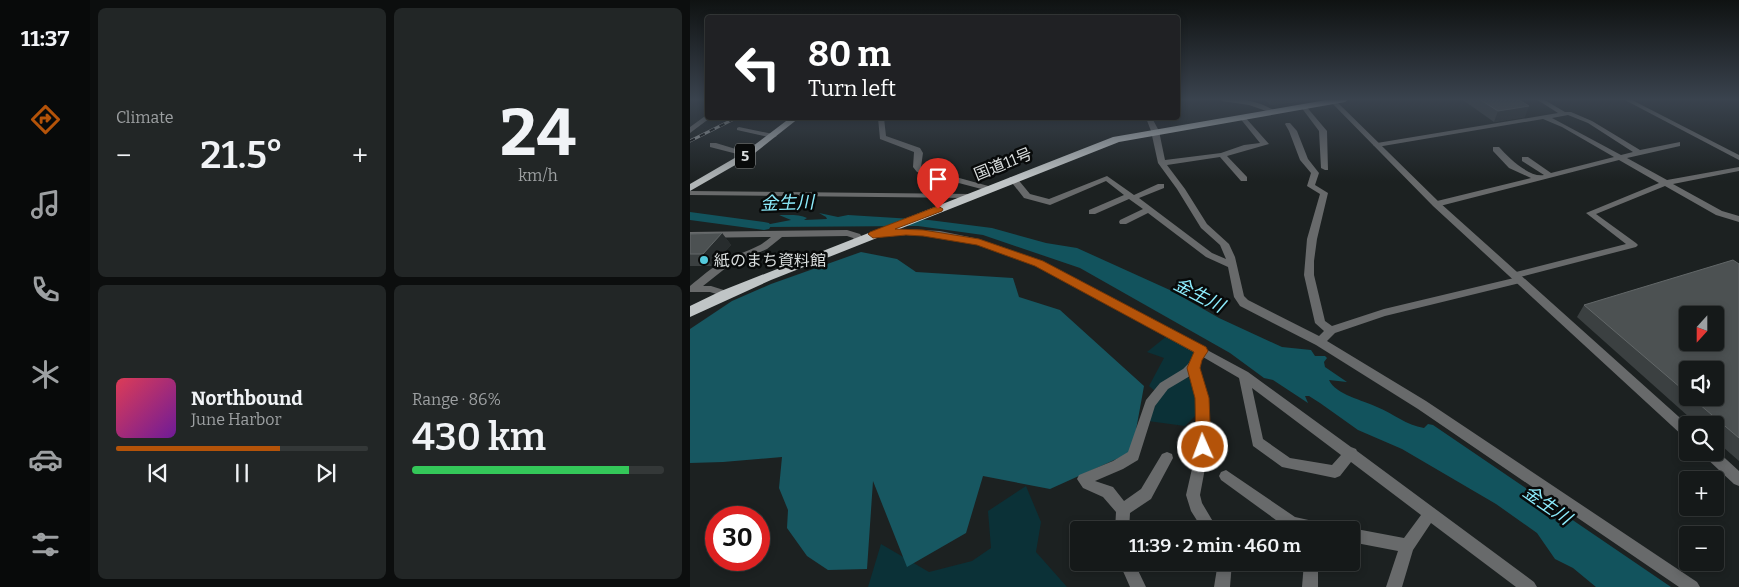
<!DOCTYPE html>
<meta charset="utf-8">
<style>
:root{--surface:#151919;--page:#222626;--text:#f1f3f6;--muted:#9da0a2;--line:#343838;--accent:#b45309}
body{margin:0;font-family:Bitter,"Noto Sans JP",serif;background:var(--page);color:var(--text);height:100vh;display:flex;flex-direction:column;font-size:19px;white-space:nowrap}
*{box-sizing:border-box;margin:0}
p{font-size:16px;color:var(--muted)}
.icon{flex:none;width:28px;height:28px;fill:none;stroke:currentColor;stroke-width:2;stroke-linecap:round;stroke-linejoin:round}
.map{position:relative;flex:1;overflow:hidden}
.sheet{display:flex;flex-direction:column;gap:8px;padding:8px;background:#0c0e0e;width:600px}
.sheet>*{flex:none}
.guide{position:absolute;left:15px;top:15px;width:475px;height:105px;border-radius:5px;box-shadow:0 2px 8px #0003,0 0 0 1px var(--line);background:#202124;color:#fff;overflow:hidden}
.needle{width:32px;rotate:201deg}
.tools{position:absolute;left:989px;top:306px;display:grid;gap:10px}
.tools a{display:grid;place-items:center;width:45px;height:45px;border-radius:5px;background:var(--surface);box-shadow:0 2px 8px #0003,0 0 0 1px var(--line);font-size:25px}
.speed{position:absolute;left:15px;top:506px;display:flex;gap:10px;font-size:25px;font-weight:700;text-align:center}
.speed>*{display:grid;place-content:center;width:65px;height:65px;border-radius:50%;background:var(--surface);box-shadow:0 2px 8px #0003,0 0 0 1px var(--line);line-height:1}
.speed .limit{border:8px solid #d22;background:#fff;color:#111}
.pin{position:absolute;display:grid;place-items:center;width:42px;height:42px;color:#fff;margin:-51px -21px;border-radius:50% 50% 50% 0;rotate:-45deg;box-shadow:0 0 5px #0007}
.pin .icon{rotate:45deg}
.me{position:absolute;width:55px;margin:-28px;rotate:358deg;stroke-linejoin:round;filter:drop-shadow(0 0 4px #0008)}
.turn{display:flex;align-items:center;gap:18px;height:105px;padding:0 20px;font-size:22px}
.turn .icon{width:65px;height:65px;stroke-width:2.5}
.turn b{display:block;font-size:35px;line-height:42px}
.big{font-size:38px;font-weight:600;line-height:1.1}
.sheet .tile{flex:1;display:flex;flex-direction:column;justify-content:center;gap:8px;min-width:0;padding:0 18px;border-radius:8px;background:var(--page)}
.sheet .dial{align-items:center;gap:0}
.dial b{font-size:65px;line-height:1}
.song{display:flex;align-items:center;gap:15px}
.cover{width:60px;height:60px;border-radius:8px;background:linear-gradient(135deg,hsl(350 70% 55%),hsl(280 70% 35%))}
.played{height:5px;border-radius:2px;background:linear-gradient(90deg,var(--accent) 65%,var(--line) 65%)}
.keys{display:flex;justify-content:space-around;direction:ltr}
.heat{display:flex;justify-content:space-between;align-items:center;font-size:28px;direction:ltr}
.charge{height:8px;border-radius:4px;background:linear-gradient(90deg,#34c759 86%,var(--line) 0)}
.sheet .tiles{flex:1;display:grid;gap:8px;grid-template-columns:repeat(2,1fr)}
.trip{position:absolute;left:380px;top:521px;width:290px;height:50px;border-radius:5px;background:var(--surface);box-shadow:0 2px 8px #0003,0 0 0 1px var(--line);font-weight:600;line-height:50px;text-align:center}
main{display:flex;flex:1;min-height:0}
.tab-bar{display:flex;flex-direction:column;width:90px;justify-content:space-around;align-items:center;background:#080a0a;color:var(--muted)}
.tab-bar .icon{width:35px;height:35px}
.tab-bar .current{color:var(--accent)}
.tab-bar b{font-size:22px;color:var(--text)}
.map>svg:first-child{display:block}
.green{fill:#0b3137}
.forest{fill:#175761}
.water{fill:#12535d}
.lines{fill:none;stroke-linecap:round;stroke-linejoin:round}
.river{fill:#12535d;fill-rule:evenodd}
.minor{fill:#686a6b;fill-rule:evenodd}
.tertiary{fill:#686a6b;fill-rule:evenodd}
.primary{fill:#b1b6b7;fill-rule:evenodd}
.trunk{fill:#c0c5c6;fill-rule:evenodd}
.rail-casing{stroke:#a1a5a5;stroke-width:3}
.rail{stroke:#080a0a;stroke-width:2;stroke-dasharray:5.5;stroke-linecap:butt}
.wall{fill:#3b4041;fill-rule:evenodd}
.shaded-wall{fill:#272c2d}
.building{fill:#4c5152;stroke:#626768;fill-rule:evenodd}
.route{fill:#b45309;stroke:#753606}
.poi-dot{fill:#54cadd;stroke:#080a0a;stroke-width:2}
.labels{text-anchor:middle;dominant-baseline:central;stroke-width:5;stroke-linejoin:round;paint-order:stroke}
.shield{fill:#080a0a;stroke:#9b9e9e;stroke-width:1}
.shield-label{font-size:15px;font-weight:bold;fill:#dadede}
.street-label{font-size:16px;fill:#dadede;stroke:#080a0a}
.poi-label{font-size:16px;fill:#dadede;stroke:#080a0a;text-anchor:start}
.water-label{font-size:18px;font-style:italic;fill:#8dedfe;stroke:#080a0a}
</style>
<main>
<nav class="tab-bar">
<b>11:37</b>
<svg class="icon current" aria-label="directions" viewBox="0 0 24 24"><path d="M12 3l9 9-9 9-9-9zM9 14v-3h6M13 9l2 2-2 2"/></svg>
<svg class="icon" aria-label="music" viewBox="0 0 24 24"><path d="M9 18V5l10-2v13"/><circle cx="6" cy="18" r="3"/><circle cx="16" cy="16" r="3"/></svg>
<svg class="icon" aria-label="phone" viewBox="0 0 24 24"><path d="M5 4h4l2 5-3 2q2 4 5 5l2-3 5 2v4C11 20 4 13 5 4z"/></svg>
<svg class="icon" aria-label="climate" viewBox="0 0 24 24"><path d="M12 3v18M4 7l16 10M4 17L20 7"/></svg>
<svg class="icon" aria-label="car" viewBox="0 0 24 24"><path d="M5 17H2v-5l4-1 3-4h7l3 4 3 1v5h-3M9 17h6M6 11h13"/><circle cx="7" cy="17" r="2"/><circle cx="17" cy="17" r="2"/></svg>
<svg class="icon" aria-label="filters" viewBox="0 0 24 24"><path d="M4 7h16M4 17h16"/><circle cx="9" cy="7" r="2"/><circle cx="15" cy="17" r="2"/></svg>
</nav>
<section class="sheet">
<div class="tiles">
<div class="tile"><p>Climate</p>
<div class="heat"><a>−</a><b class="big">21.5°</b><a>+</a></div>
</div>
<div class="tile dial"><b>24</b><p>km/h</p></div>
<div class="tile">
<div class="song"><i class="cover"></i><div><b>Northbound</b><p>June Harbor</p></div></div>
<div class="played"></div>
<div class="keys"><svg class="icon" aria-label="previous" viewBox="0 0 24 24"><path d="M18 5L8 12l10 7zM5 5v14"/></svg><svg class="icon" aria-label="pause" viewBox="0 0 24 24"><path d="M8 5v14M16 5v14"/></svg><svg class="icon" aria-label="next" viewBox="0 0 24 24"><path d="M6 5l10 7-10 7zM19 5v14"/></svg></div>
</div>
<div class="tile"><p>Range · 86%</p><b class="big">430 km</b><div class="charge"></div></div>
</div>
</section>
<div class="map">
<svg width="1049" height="587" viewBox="0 0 1049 587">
<rect width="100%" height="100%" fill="#1c2121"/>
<g class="green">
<path d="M 477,336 L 506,351 L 496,375 C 507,385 507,399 507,414 L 495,426 L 458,421 L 470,395 L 459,386 L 474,358 L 457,352 Z"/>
<polygon points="336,486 351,522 346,552 377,587 178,587 191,544 239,572 282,561 301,548 298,511"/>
</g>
<polygon class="forest" points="171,252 207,259 226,272 323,278 329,297 370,310 454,386 442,452 360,489 293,476 276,533 217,567 183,481 177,569 138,570 117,556 97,528 98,510 89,488 92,457 33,462 0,463 0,329 42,301 81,284"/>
<path class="water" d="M 129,213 L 148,217 L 158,215 L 239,220 L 302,228 L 356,243 L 387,248 L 482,291 L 529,318 L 592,347 L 621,350 L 625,356 L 635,356 L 637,358 L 634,362 L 635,367 L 657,382 L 639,380 C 646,395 673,400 687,407 C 704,414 716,425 734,428 L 738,424 L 743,425 L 981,587 L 906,587 L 883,568 L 865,559 L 847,533 L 806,504 L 712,449 L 668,430 L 630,403 L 619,396 L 615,396 L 618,403 L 583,380 L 574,378 L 540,353 L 390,268 L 293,235 L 228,226 L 75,227 L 31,221 L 75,225 L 101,220 L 89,215 C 98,215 110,214 117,218 L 114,220 L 137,219 L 136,217 Z"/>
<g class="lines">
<polygon class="river" points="0,212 74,222 79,223 81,226 79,229 74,230 0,220"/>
<g class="minor">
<path d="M 529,99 C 547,97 570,101 585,111 L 582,113 L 559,105 L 532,101 Z"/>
<path d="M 846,99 L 853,99 L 875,112 L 881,112 L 902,121 L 950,150 L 990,142 L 990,146 L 937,158 L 977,180 L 1049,167 L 1049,171 L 983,184 L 1032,211 L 1049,216 L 1049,222 L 1026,215 L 975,186 L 906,214 L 946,243 L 948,245 L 946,247 L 830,277 L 835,280 L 830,283 L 695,316 L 645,333 L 637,341 L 736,401 L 1007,582 L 1010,587 L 989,587 L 728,409 L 626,345 L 550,306 L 544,297 L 538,267 L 516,257 L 458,213 L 436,224 L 430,224 L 429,222 L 430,220 L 453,209 L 439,199 L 405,214 L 399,214 L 399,210 L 434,195 L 416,181 L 360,205 L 334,198 L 319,179 L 320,177 L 326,177 L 340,194 L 359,199 L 417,176 L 444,195 L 468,184 L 474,184 L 474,188 L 449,198 L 522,253 L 536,259 L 530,245 L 511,228 L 487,189 L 468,163 L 461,131 L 456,118 L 462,118 L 469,131 L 475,160 L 531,153 L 554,145 L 570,143 L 549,117 L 554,116 L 579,144 L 537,156 L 557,177 L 557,181 L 551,181 L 530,157 L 477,165 L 495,189 L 517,224 L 539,244 L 545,257 L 554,296 L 558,300 L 629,336 L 634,331 L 625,323 L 614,275 L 617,239 L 630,194 L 617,186 L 621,173 L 610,160 L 599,131 L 595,124 L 596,123 L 600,123 L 607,131 L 618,159 L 629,173 L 625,185 L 638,193 L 627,239 L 624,261 L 624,275 L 635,321 L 642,326 L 694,309 L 824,278 L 820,275 L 822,273 L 936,244 L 896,213 L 969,183 L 929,160 L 746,207 L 742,204 L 743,202 L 841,178 L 819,168 L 803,151 L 803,147 L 809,147 C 818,157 839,178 854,175 L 832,161 L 832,157 L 838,157 L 861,173 L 924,157 L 872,127 L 853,119 L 687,147 L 683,145 L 687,143 L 868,113 ZM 878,115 L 898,123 L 943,152 L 931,155 L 862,118 Z"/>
<polygon points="611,105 615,105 637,131 638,170 635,170 631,168 629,131 611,107"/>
<polygon points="18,114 18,118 20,118 0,133 0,127"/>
<polygon points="188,118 194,118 196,136 230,148 233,153 231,167 233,168 302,187 303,189 299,191 227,172 223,167 224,152 190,139"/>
<polygon points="49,127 83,134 87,136 83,138 47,130 47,128"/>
<polygon points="20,143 26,143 62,154 58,156 55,156 20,147"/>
<polygon points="0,191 281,194 285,196 281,198 0,195"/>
<path d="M 216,229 L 250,231 L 289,239 L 352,261 L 558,372 L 661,447 L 666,449 L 667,451 L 844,582 L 847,587 L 826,587 L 741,523 L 723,550 L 712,587 L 696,587 L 708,551 L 661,542 L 661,530 L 656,530 L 661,528 L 714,538 L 731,515 L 661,462 L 650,476 L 645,478 L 592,467 L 563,446 L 549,378 L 513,357 L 509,368 L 518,398 L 519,447 L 510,495 L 512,503 L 528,530 L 513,530 L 501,511 L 496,495 L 507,447 L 506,398 L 500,376 L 478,389 L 465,406 L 448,460 L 433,469 L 405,481 L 423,487 L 434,501 L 451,489 L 472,454 L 477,452 L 482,454 L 483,458 L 461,499 L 440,513 L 439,530 L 425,530 L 426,512 L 413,497 L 393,488 L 387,479 L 389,475 L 423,461 L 438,452 L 456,400 L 470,383 L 493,369 L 499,363 L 505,353 L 346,265 L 287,244 L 250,237 L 216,235 L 183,238 L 179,235 L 183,232 ZM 562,388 L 651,455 L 642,465 L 600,458 L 573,439 Z"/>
<path d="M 157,230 L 170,234 L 174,240 L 172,242 L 166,242 L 163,238 L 157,236 L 92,237 L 77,249 L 37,267 L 13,286 L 21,286 L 40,292 L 41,294 L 40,296 L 36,297 L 20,292 L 0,292 L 0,286 C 11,277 22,267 35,260 C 51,252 68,249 81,237 L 0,238 L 0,232 Z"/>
<polygon points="536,470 605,517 641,525 643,530 602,530 597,528 531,480 529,476 531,472"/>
<polygon points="429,562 444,562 456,587 440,587"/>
<polygon points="528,562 542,562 540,587 524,587"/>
<polygon points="614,562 628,562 628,587 612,587"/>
</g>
<g class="tertiary">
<polygon points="638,99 644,99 749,202 998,425 998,438 994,437 743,206"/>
<polygon points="933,99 940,99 1049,155 1049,160"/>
<polygon points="1025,449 1049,471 1049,486 1044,484 1014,456 1013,452 1025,452"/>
</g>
<polygon class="primary" points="100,118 109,118 61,156 0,191 0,184 55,152"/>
<polygon class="trunk" points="642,99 659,99 655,102 429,142 81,280 0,317 0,306 31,291 423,137"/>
<defs>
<polyline id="rail" points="0,141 46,118"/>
</defs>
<use href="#rail" class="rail-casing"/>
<use href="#rail" class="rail"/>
</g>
<g class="wall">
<polygon points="575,99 629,99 580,105"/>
<polygon points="774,99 828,99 835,117 804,122 773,100"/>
<polygon points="32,233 41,245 22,266 0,266 0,234"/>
<path d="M 1049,264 L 1049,461 L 1025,440 L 1025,425 L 1008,425 L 887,317 L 894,305 ZM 998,370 L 1025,398 L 998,398 Z"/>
</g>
<g class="shaded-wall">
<polygon points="581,99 629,99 580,105"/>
<polygon points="839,106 835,117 804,122 808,111"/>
<polygon points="32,233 41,245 22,266 13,254"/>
</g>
<g class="building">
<polygon points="789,99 828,99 839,106 808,111"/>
<polygon points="32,233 13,254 0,254 0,234"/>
<path d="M 1043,260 L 1049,264 L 1049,438 L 1002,398 L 1025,398 L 1025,370 L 998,370 L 998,394 L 894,305 ZM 998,315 L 1025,315 L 1025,342 L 998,342 Z"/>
</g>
<linearGradient id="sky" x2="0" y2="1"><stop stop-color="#0f1212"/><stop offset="0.55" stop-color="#3a434e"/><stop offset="1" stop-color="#3a434e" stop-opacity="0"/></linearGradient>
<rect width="1049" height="181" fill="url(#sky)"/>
<polygon class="route" points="248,206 253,209 252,211 205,229 233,230 289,239 353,261 516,347 518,351 512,360 510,368 519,398 521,447 519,452 513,453 508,452 506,447 505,398 497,368 504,352 345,266 287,245 233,236 216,235 183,238 178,234 180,232"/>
<circle class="poi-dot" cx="14" cy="260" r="5"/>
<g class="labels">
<rect class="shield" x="45" y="143.5" width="20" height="25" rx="4"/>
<g class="shield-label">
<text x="55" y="156">5</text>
</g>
<g class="street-label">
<text transform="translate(313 164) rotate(-22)">国道11号</text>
</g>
<g class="poi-label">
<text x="24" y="260">紙のまち資料館</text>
</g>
<g class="water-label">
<text transform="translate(97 203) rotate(-2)">金生川</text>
<text transform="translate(509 295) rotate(27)">金生川</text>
<text transform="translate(857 505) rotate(35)">金生川</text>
</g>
</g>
</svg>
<div class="tools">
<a><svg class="needle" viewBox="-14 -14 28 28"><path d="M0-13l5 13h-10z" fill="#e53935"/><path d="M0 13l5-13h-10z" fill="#9da0a2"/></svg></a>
<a><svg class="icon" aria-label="sound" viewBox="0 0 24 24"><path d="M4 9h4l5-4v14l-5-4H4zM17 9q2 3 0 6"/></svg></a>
<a><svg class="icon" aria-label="search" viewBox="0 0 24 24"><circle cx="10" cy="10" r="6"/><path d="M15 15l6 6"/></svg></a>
<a>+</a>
<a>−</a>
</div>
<div class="speed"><div class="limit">30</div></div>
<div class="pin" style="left:248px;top:209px;background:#d93025"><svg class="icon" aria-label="arrive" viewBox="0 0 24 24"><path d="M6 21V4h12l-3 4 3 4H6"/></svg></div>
<svg class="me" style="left:513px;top:447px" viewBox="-20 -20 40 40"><circle r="17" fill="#b45309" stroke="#fff" stroke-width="3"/><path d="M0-11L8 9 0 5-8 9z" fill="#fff"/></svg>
<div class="trip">11:39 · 2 min · 460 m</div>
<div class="guide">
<div class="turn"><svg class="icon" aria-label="left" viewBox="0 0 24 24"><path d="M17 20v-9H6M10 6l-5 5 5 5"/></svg><div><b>80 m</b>Turn left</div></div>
</div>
</div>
</main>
